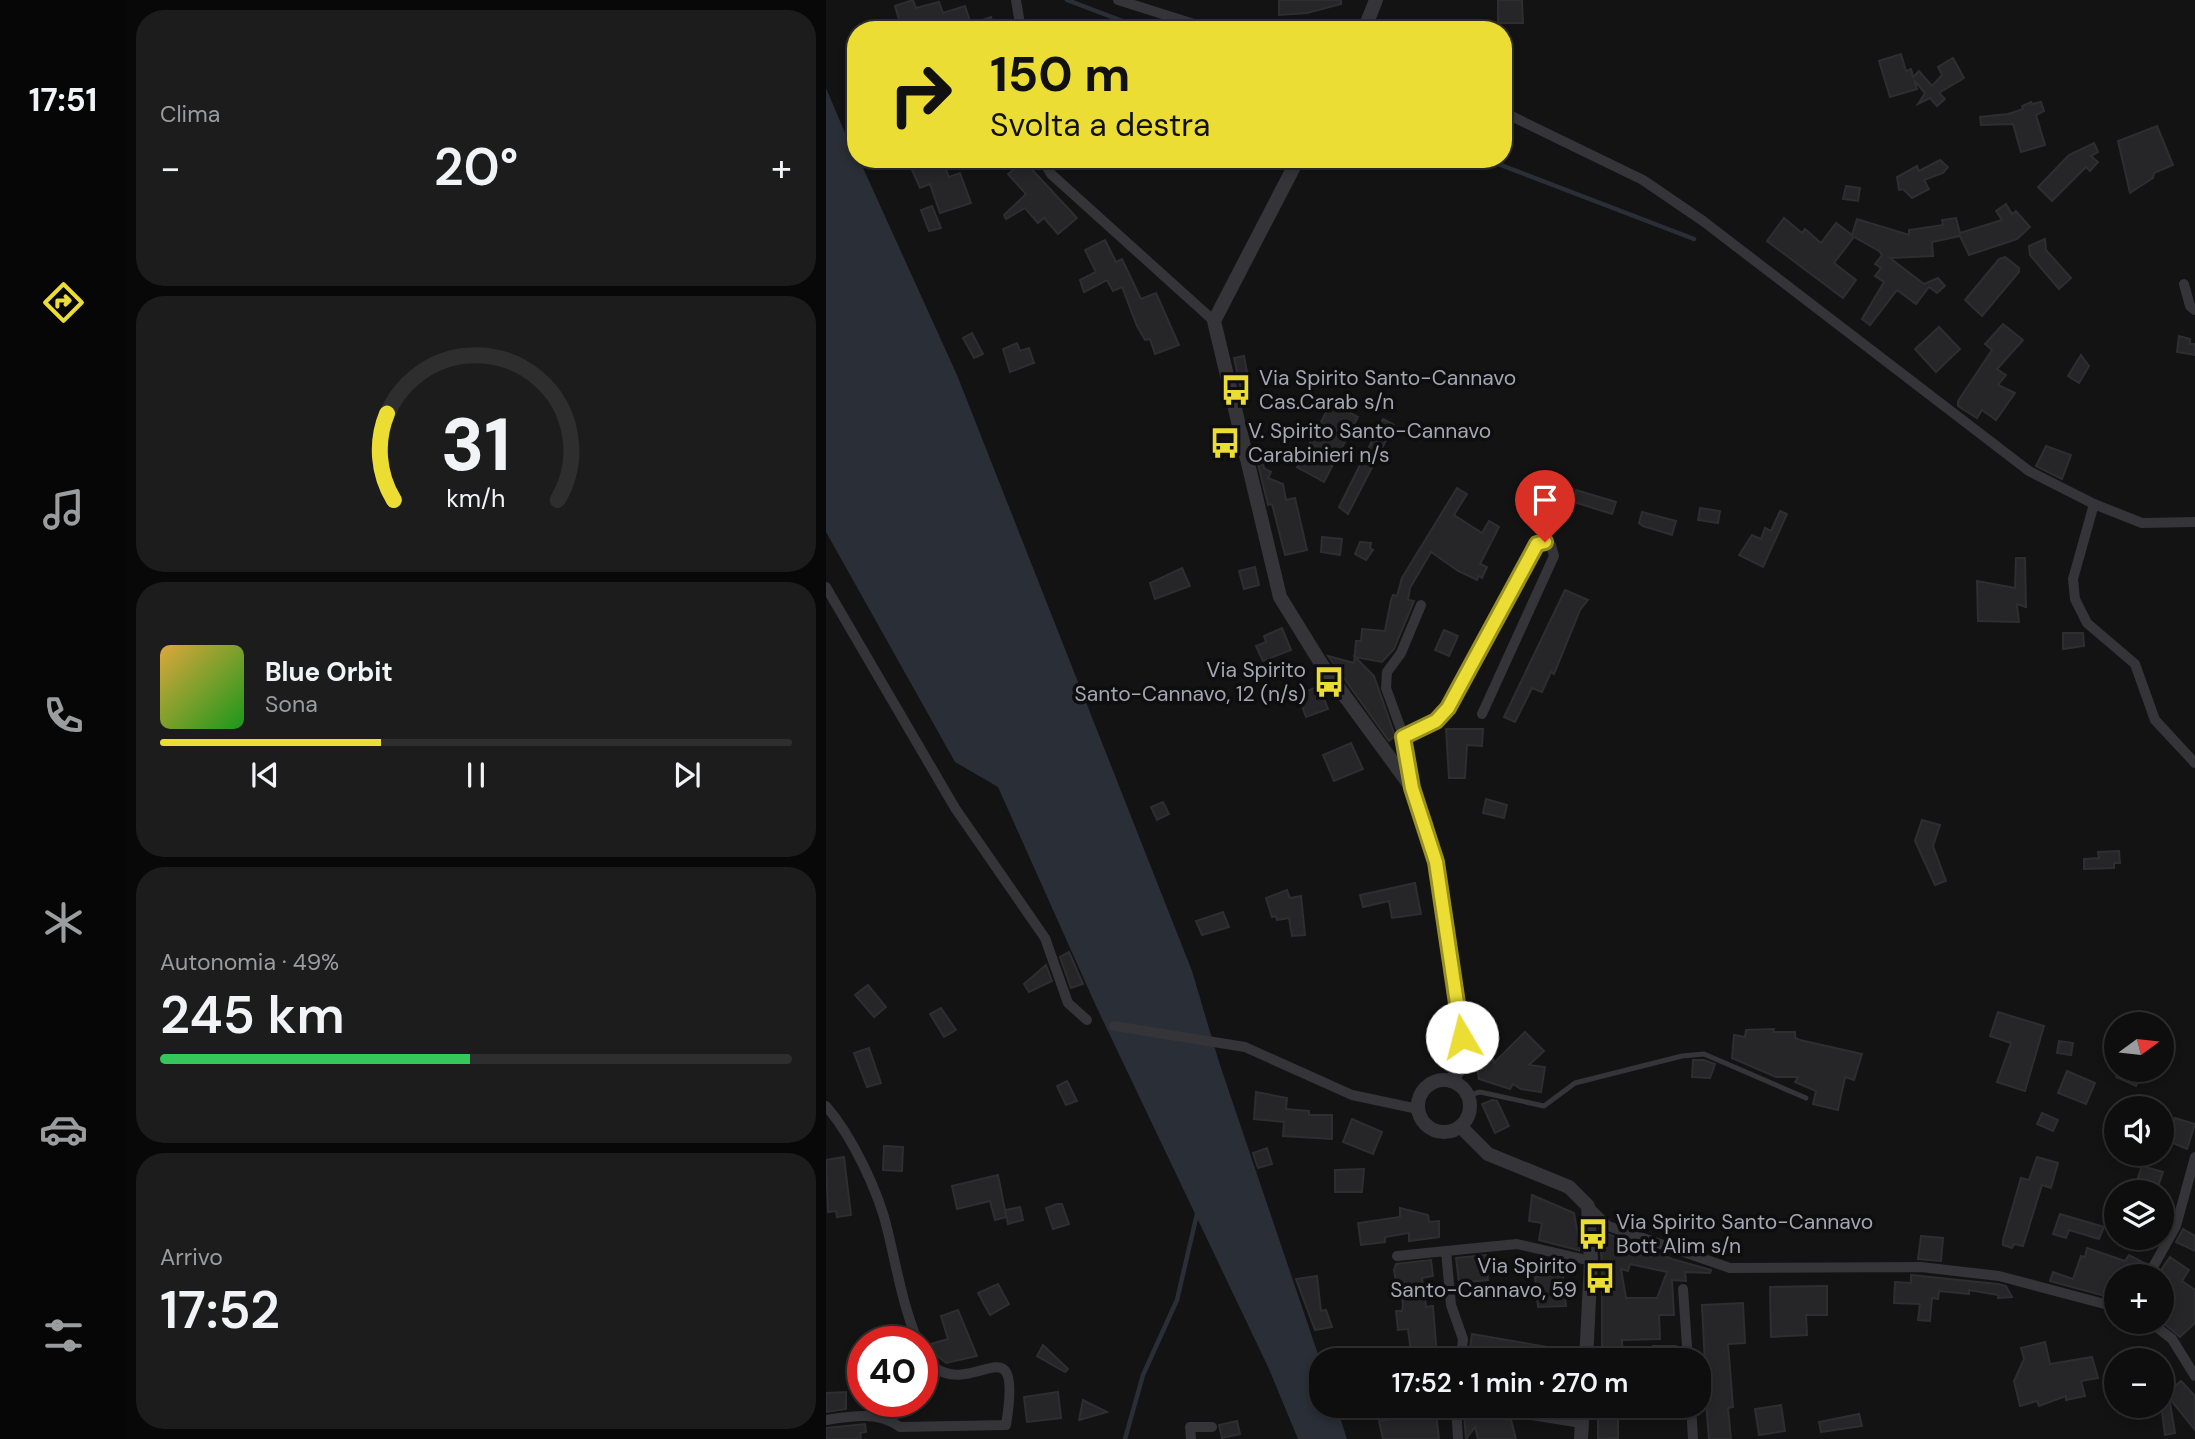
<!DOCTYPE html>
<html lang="it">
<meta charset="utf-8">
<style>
:root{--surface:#0e0e0f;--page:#1c1c1d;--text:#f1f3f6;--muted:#9b9c9e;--line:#2e2e2f;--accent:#ebdd34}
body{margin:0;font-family:"DM Sans",sans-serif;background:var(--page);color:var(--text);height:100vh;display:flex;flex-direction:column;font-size:26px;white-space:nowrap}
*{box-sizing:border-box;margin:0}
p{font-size:23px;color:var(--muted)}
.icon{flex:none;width:38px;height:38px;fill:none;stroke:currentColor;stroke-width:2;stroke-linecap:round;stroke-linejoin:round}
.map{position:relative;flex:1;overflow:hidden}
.side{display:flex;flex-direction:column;gap:10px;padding:10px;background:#080808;width:700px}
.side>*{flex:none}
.hud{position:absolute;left:21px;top:21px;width:665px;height:147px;border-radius:28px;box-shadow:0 4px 10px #0003,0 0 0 2px var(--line);background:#ebdd34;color:#111;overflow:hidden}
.needle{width:46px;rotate:75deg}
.tools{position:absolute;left:1278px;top:1012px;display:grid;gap:14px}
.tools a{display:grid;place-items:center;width:70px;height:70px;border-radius:50%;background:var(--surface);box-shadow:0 4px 10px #0003,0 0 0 2px var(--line);font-size:35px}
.speed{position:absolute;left:21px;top:1326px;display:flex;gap:14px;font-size:35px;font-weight:700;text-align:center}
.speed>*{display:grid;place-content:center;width:91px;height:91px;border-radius:50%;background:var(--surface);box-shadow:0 4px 10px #0003,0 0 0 2px var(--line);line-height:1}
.speed .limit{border:10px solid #d22;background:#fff;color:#111}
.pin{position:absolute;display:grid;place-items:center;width:60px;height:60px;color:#fff;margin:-72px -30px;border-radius:50% 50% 50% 0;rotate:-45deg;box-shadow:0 0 7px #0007}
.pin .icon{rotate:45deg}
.me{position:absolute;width:77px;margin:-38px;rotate:352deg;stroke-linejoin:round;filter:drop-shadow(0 0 5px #0008)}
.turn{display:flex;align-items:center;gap:24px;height:147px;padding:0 28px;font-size:32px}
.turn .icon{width:91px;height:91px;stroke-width:2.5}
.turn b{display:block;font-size:49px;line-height:60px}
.big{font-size:52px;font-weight:600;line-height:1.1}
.side .widget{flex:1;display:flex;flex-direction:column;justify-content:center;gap:10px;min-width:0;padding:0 24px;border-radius:28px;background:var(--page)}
.side .dial{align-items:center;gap:0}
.dial svg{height:182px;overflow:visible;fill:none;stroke:var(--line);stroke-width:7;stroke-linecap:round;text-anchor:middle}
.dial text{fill:var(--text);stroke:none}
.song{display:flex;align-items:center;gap:21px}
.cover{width:84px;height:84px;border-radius:10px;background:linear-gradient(135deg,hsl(40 70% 55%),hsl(120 70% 35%))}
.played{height:7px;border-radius:4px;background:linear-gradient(90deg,var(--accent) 35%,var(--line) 35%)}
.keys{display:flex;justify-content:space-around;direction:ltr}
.heat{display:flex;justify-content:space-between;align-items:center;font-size:38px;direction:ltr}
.charge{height:10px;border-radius:5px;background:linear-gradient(90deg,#34c759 49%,var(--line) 0)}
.trip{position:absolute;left:483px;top:1348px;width:402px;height:70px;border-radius:28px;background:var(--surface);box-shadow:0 4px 10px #0003,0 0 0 2px var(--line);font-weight:600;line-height:70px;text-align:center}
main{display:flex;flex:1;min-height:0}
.tabs{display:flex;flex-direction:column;width:126px;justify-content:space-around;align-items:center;background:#060606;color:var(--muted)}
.tabs .icon{width:49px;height:49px}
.tabs .selected{color:var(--accent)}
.tabs b{font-size:32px;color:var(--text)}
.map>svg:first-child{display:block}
.water{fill:#292e37}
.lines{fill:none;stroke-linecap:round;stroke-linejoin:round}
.stream{stroke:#292e37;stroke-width:4.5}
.building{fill:#262628;stroke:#2e2d30;stroke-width:2;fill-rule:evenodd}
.service{stroke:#343439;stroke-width:5}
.minor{stroke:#343439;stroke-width:10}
.tertiary{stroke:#343439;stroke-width:14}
.route-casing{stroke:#999022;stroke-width:18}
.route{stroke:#ebdd34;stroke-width:12}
.labels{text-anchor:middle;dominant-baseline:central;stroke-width:7;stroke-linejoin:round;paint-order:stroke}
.poi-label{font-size:21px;fill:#a5a5b4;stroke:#0e0e0f;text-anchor:start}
</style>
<main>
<nav class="tabs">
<b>17:51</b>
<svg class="icon selected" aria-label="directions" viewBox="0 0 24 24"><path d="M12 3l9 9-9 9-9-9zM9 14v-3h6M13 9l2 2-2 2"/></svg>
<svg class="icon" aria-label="music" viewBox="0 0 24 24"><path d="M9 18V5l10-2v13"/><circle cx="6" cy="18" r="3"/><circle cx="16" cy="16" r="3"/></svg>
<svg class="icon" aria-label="phone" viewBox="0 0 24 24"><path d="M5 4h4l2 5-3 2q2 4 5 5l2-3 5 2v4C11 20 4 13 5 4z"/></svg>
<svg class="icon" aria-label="climate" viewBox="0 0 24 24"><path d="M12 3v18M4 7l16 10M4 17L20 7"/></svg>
<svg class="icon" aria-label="car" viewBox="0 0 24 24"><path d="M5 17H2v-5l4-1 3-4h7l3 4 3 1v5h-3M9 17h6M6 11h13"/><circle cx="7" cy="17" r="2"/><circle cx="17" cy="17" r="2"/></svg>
<svg class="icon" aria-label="filters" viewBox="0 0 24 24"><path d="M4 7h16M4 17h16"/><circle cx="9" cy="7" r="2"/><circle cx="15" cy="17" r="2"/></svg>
</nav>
<section class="side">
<div class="widget"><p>Clima</p>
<div class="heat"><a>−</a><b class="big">20°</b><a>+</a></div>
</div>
<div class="widget dial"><svg viewBox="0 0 100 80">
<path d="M14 69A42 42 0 1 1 86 69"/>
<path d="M14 69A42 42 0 0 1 11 31" stroke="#ebdd34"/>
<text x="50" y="56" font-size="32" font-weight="700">31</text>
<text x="50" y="72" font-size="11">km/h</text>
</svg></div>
<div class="widget">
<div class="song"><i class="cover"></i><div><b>Blue Orbit</b><p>Sona</p></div></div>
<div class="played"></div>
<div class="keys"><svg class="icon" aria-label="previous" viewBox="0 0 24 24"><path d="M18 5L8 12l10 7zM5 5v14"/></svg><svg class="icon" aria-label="pause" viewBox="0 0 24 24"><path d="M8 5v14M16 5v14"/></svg><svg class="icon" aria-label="next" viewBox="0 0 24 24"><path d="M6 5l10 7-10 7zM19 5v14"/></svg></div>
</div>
<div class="widget"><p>Autonomia · 49%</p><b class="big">245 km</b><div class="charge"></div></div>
<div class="widget"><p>Arrivo</p><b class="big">17:52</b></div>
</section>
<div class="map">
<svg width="1369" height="1439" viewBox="0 0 1369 1439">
<rect width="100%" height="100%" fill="#131314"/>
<polygon class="water" points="0,88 30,159 33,159 131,375 366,971 393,1062 495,1363 495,1405 510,1405 521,1439 472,1439 443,1369 270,1006 172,787 129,762 0,532"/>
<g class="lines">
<g class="stream">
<polyline points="241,0 320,30"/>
<polyline points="659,159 868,239"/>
<polyline points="299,1439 317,1375 351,1300 371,1214"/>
</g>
</g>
<g class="building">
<polygon points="87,0 90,8 113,2 117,13 139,6 145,24 165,17 169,30 76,30 69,6"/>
<polygon points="453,0 515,0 515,4 481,13 453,15"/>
<polygon points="672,0 696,0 697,23 672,23"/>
<polygon points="1075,54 1080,71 1085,69 1087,77 1093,71 1106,86 1116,75 1112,67 1127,58 1138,78 1113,93 1119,99 1111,106 1104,98 1092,104 1099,93 1088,80 1091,89 1064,97 1053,61"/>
<polygon points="1205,102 1206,104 1215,102 1218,111 1210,115 1219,145 1195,152 1187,124 1155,125 1154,117 1182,114 1197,109 1196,106"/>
<polygon points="1331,126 1347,165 1328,173 1327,178 1304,193 1292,141"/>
<polygon points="1268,143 1272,152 1265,156 1272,162 1264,171 1260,167 1226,201 1212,187 1243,155"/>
<polygon points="93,159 106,159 109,165 117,162 123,177 134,173 145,203 114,213 104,184 94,188 83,163"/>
<polygon points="1114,160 1122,167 1117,173 1098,180 1103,189 1086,198 1077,189 1073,190 1071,177 1091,166 1093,171"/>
<polygon points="198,161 251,218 232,234 218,218 212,223 199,208 180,219 178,215 200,194 182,174"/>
<polygon points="1020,186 1034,188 1032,201 1017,199"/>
<polygon points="1180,204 1186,214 1190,211 1204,227 1191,239 1143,255 1134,236 1106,242 1107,256 1064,258 1098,284 1112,278 1119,286 1111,293 1103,287 1090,304 1071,290 1044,325 1036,319 1058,282 1049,276 1055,268 1049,264 1056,255 1053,251 1028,237 1008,263 1030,280 1017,298 941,241 958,218 976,233 979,229 995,243 1010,223 1026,235 1031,219 1083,235 1083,230 1117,225 1116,220 1130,218 1134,233 1176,220 1170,211"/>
<polygon points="106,206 115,228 103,231 95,210"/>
<polygon points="1219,239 1220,250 1245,278 1233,289 1204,255 1203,246"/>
<polygon points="279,240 290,262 296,259 315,299 330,293 353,345 329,354 324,339 319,340 311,326 296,287 287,291 281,280 258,292 254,280 270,272 259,250"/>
<polygon points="1179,257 1193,268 1193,272 1156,316 1139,300 1173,259"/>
<polygon points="1177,324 1197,340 1171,369 1180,375 1172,385 1189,393 1170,420 1156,410 1151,418 1132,406 1132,401 1166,350 1159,344"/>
<polygon points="1113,327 1134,349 1110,372 1089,349"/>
<polygon points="146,333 157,354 148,358 137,338"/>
<polygon points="1353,336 1364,339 1364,344 1369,344 1369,355 1351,352"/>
<polygon points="191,343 194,351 203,348 208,363 184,372 177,349"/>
<polygon points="1255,355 1263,366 1253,383 1242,376"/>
<polygon points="418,356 424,388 415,390 408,358"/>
<polygon points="505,403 532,417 498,482 471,467"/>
<polygon points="557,419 568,425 522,514 513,507"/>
<polygon points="1220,446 1245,455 1236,479 1210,466"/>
<polygon points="436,459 438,468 445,472 442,478 457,484 460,500 469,498 481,550 459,555 446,504 442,505 431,460"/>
<polygon points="631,488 641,494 628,515 656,533 663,521 673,527 654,564 661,567 656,578 653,576 651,580 632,571 605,552 584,588 582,600 588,601 568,649 556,662 529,657 548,676 569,736 563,741 502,656 528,663 530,641 535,641 536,629 559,631 565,600 567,595 571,596 576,578"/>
<polygon points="750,490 790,502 786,514 748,502"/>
<polygon points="874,508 894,511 892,523 872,520"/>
<polygon points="954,511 961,514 937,567 913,555 926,535 935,539 939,528 945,531"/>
<polygon points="816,512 850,521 846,535 817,526 813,523"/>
<polygon points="496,537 516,539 514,555 495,552"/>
<polygon points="534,542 545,543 544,548 547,550 540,560 529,554"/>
<polygon points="1190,558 1199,558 1200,607 1191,604 1193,622 1152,621 1151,581 1189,588"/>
<polygon points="429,567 433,585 418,589 413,571"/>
<polygon points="356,568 364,586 329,599 324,583"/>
<polygon points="739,590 762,600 754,610 728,674 725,672 716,692 706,688 689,722 678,717"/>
<polygon points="456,628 465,650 437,661 430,646 440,642 438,636"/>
<polygon points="618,630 632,636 623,656 609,650"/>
<polygon points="1237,633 1257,633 1258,646 1237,649"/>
<polygon points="493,686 502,709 480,717 472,695"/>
<polygon points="620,729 657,729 656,746 641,745 639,778 623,778"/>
<polygon points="525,743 537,769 508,781 497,755"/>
<polygon points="660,799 681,805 678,818 657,813"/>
<polygon points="337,802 343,814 331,820 325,807"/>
<polygon points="1096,820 1114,825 1107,846 1120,881 1109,885 1089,841"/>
<polygon points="1293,851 1294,863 1288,863 1288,868 1258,869 1258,859 1273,858 1272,852"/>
<polygon points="589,883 595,914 566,918 563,901 537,907 534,895"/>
<polygon points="461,890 464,898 475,896 479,935 466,936 463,918 451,920 450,916 446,917 440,898"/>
<polygon points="397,912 403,927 376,935 370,921"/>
<polygon points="243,952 257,984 245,988 234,957"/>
<polygon points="220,965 226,981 203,992 198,984"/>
<polygon points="42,985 60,1007 48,1017 29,995"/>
<polygon points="115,1008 130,1030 118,1037 104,1014"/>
<polygon points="659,1011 668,1063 699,1032 718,1051 703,1065 719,1067 715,1092 695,1089 687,1084 684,1089 653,1079 643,1015"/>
<polygon points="1172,1012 1218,1026 1199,1091 1171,1082 1185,1043 1164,1036"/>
<polygon points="948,1029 947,1032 969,1032 969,1038 974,1040 1036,1054 1028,1080 1019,1077 1012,1110 987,1104 990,1091 969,1082 972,1077 950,1077 906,1058 908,1035 919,1037 920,1030"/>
<polygon points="1233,1041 1247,1043 1245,1055 1231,1053"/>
<polygon points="43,1048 55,1083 41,1087 28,1053"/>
<polygon points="867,1060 878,1060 889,1064 884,1078 866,1077"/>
<polygon points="1293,1069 1317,1069 1310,1086 1290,1077"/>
<polygon points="1241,1071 1269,1083 1260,1104 1232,1093"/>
<polygon points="241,1081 251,1101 240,1105 231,1086"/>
<polygon points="430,1092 461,1098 460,1109 483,1111 483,1115 506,1115 506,1139 457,1136 458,1122 428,1119"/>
<polygon points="666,1100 671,1101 683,1126 669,1133 656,1104"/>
<polygon points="1216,1113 1232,1120 1227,1131 1211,1124"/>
<polygon points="1349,1118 1369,1124 1361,1149 1340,1140"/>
<polygon points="526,1119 556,1132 547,1154 517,1142"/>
<polygon points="58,1146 77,1147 76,1171 57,1170"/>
<polygon points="441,1148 446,1164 432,1168 427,1153"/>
<polygon points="18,1157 25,1215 11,1217 10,1211 2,1212 0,1160"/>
<polygon points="1211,1157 1232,1163 1225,1188 1216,1185 1197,1246 1188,1244 1186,1248 1177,1245 1177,1240 1195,1178 1203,1180"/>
<polygon points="1316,1166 1337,1172 1330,1192 1307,1192"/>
<polygon points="538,1169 536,1192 509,1192 509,1170"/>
<polygon points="172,1175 179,1210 194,1207 197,1220 182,1224 179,1210 180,1217 169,1220 164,1201 131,1209 126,1186"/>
<polygon points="706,1195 748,1213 755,1251 713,1240 716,1223 703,1221"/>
<polygon points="231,1204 236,1204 243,1224 227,1229 220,1208"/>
<polygon points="574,1208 602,1215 603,1222 613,1221 613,1237 583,1241 583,1233 559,1237 559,1242 535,1245 532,1223 574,1217"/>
<polygon points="1234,1214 1278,1227 1273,1239 1243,1230 1240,1238 1227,1234"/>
<path d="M 773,1228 L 779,1233 L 846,1259 L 885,1270 L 884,1273 L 859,1272 L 860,1281 L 846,1280 L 848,1315 L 833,1315 L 834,1339 L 796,1340 L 797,1360 L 776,1360 L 776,1265 ZM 804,1264 L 841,1272 L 831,1298 L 800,1298 L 795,1269 L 802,1271 Z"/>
<polygon points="1357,1229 1369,1236 1369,1251 1350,1242"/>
<polygon points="1095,1236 1117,1238 1115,1261 1092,1259"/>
<polygon points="1261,1248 1299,1261 1303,1255 1320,1264 1314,1276 1290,1276 1290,1299 1224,1281 1227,1272 1247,1279 1255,1256 1259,1257"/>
<polygon points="660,1255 662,1280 633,1283 630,1258"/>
<polygon points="1344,1257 1363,1270 1356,1281 1369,1290 1369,1323 1354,1337 1335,1321 1335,1276 1331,1276"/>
<polygon points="605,1260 607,1276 596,1278 600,1307 607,1306 611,1358 586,1360 582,1329 572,1330 570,1311 576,1311 577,1305 574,1282 570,1282 568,1270 570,1264"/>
<polygon points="737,1275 740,1306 712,1307 709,1277"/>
<polygon points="1085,1275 1172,1284 1180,1286 1186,1297 1172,1298 1172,1295 1143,1290 1143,1294 1113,1291 1112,1299 1106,1298 1104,1321 1092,1320 1094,1304 1068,1303 1069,1282 1085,1283"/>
<polygon points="491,1276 495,1311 500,1310 506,1327 489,1330 470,1279"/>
<polygon points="172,1284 183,1304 164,1315 152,1293"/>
<polygon points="1001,1286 1001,1315 980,1315 981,1335 945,1337 944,1287"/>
<polygon points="917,1303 919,1343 902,1344 907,1407 902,1408 905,1439 883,1439 878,1377 874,1377 873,1370 873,1365 879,1365 876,1305"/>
<polygon points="132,1310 151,1356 120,1363 107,1352 105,1344 122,1339 115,1316"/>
<polygon points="646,1334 751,1352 750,1360 675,1360 643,1355"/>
<polygon points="1219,1342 1224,1364 1266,1357 1272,1378 1255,1381 1259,1396 1240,1400 1240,1396 1213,1406 1211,1401 1194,1406 1188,1381 1198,1359 1195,1348"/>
<polygon points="217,1345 242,1369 239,1372 211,1356"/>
<polygon points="827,1346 850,1346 852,1360 828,1360"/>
<polygon points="1355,1381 1369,1396 1369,1430 1340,1394"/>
<polygon points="20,1392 20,1409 0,1412 0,1393"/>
<polygon points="232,1392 235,1418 201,1422 198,1397"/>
<polygon points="257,1400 281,1412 253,1420"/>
<polygon points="1344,1403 1349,1433 1339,1435 1335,1404"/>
<polygon points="955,1405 959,1431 933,1435 929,1409"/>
<polygon points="610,1412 613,1439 557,1439 553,1421"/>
<polygon points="638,1414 685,1420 690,1439 652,1439 649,1427 640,1439"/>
<polygon points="772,1414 792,1414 792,1438 772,1439"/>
<polygon points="1033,1414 1036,1426 995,1432 993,1422"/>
<polygon points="411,1421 414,1434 396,1438 393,1425"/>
<polygon points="39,1424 40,1432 34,1433 35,1439 0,1439 0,1428"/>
</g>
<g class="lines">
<polyline class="service" points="643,1095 654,1092 718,1106 749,1083 856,1056 878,1054 980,1098"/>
<g class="minor">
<polyline points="190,0 195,30"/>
<polyline points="292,0 387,30"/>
<polyline points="677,112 817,180 877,221 1203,471 1268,504 1316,523 1369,522"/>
<polyline points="216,159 225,174 388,321"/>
<polyline points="1358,284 1364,306 1369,310"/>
<polyline points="1268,504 1247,579 1249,599 1261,623 1309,664 1329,720 1369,763"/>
<polyline points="0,587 129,808 219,938 242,1003 261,1020"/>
<polyline points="577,737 610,721 622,708 711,544 719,542 725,545 728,556 656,714"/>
<polyline points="586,785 581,746 560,688 561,672 575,653 595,605"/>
<polyline points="288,1026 419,1047 526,1095 592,1109"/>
<path d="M 0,1106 C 26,1136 53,1192 62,1232 C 71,1270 77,1306 92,1342"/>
<polyline points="762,1206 782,1226 904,1268 1095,1267 1173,1276 1290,1307"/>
<polyline points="620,1251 691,1244 765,1261"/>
<polyline points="571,1256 620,1251 625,1305 637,1339 635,1360"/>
<polyline points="1322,1276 1350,1226 1369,1157"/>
<polyline points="857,1289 862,1360"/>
<polyline points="1323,1321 1346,1339 1369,1376"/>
<polyline points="630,1405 632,1439"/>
<polyline points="640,1405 756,1423"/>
<polyline points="865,1405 867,1439"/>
<path d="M 0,1420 C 25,1416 53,1411 74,1427 L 180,1425 C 197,1320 150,1396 109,1368 C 104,1364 100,1355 96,1350"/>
<polyline points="365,1439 364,1427 386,1427"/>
</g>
<g class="tertiary">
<polyline points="538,30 550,0"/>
<polyline points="472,159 388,321 454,597 496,665 586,788 600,823 610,862 636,1037 637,1064 625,1081"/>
<circle cx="618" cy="1106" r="26"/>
<polyline points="635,1127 662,1154 743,1187 762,1206 765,1261 760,1360"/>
<polyline points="755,1439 757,1405"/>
</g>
</g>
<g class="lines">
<defs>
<polyline id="route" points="636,1037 610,862 586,788 577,737 610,721 622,708 711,544 719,542"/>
</defs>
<use href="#route" class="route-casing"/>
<use href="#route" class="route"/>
</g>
<defs>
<symbol id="bus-bare" viewBox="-9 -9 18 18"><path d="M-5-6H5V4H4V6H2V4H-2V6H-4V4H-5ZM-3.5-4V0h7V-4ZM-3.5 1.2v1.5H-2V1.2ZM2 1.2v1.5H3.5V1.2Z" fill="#ebdd34" stroke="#0e0e0f" stroke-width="2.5" paint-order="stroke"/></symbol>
</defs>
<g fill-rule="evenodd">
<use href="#bus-bare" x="388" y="368" width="44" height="44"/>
<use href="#bus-bare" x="377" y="421" width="44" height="44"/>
<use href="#bus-bare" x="481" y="660" width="44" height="44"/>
<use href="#bus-bare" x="745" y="1212" width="44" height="44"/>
<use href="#bus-bare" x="752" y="1256" width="44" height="44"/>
</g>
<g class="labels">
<g class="poi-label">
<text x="433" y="378">Via Spirito Santo-Cannavo<tspan x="433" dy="24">Cas.Carab s/n</tspan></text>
<text x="422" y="431">V. Spirito Santo-Cannavo<tspan x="422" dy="24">Carabinieri n/s</tspan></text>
<text x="480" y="670" text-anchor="end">Via Spirito<tspan x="480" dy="24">Santo-Cannavo, 12 (n/s)</tspan></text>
<text x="790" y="1222">Via Spirito Santo-Cannavo<tspan x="790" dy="24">Bott Alim s/n</tspan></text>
<text x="751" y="1266" text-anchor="end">Via Spirito<tspan x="751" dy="24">Santo-Cannavo, 59</tspan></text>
</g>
</g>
</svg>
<div class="tools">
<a><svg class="needle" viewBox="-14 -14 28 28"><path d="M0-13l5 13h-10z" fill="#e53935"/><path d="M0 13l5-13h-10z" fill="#9b9c9e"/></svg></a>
<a><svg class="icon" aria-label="sound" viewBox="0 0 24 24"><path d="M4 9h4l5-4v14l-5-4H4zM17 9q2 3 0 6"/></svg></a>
<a><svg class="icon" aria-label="layers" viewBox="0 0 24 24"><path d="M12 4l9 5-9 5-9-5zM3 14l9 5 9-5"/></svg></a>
<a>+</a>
<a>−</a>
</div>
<div class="speed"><div class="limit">40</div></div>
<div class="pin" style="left:719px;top:542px;background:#d93025"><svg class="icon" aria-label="arrive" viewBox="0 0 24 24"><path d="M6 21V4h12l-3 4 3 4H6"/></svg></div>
<svg class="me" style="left:636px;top:1037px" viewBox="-20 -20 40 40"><circle r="19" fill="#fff"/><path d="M0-13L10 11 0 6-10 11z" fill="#ebdd34"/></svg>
<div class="trip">17:52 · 1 min · 270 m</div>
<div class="hud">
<div class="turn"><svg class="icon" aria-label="right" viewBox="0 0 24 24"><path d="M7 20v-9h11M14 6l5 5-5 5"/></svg><div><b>150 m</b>Svolta a destra</div></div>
</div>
</div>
</main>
